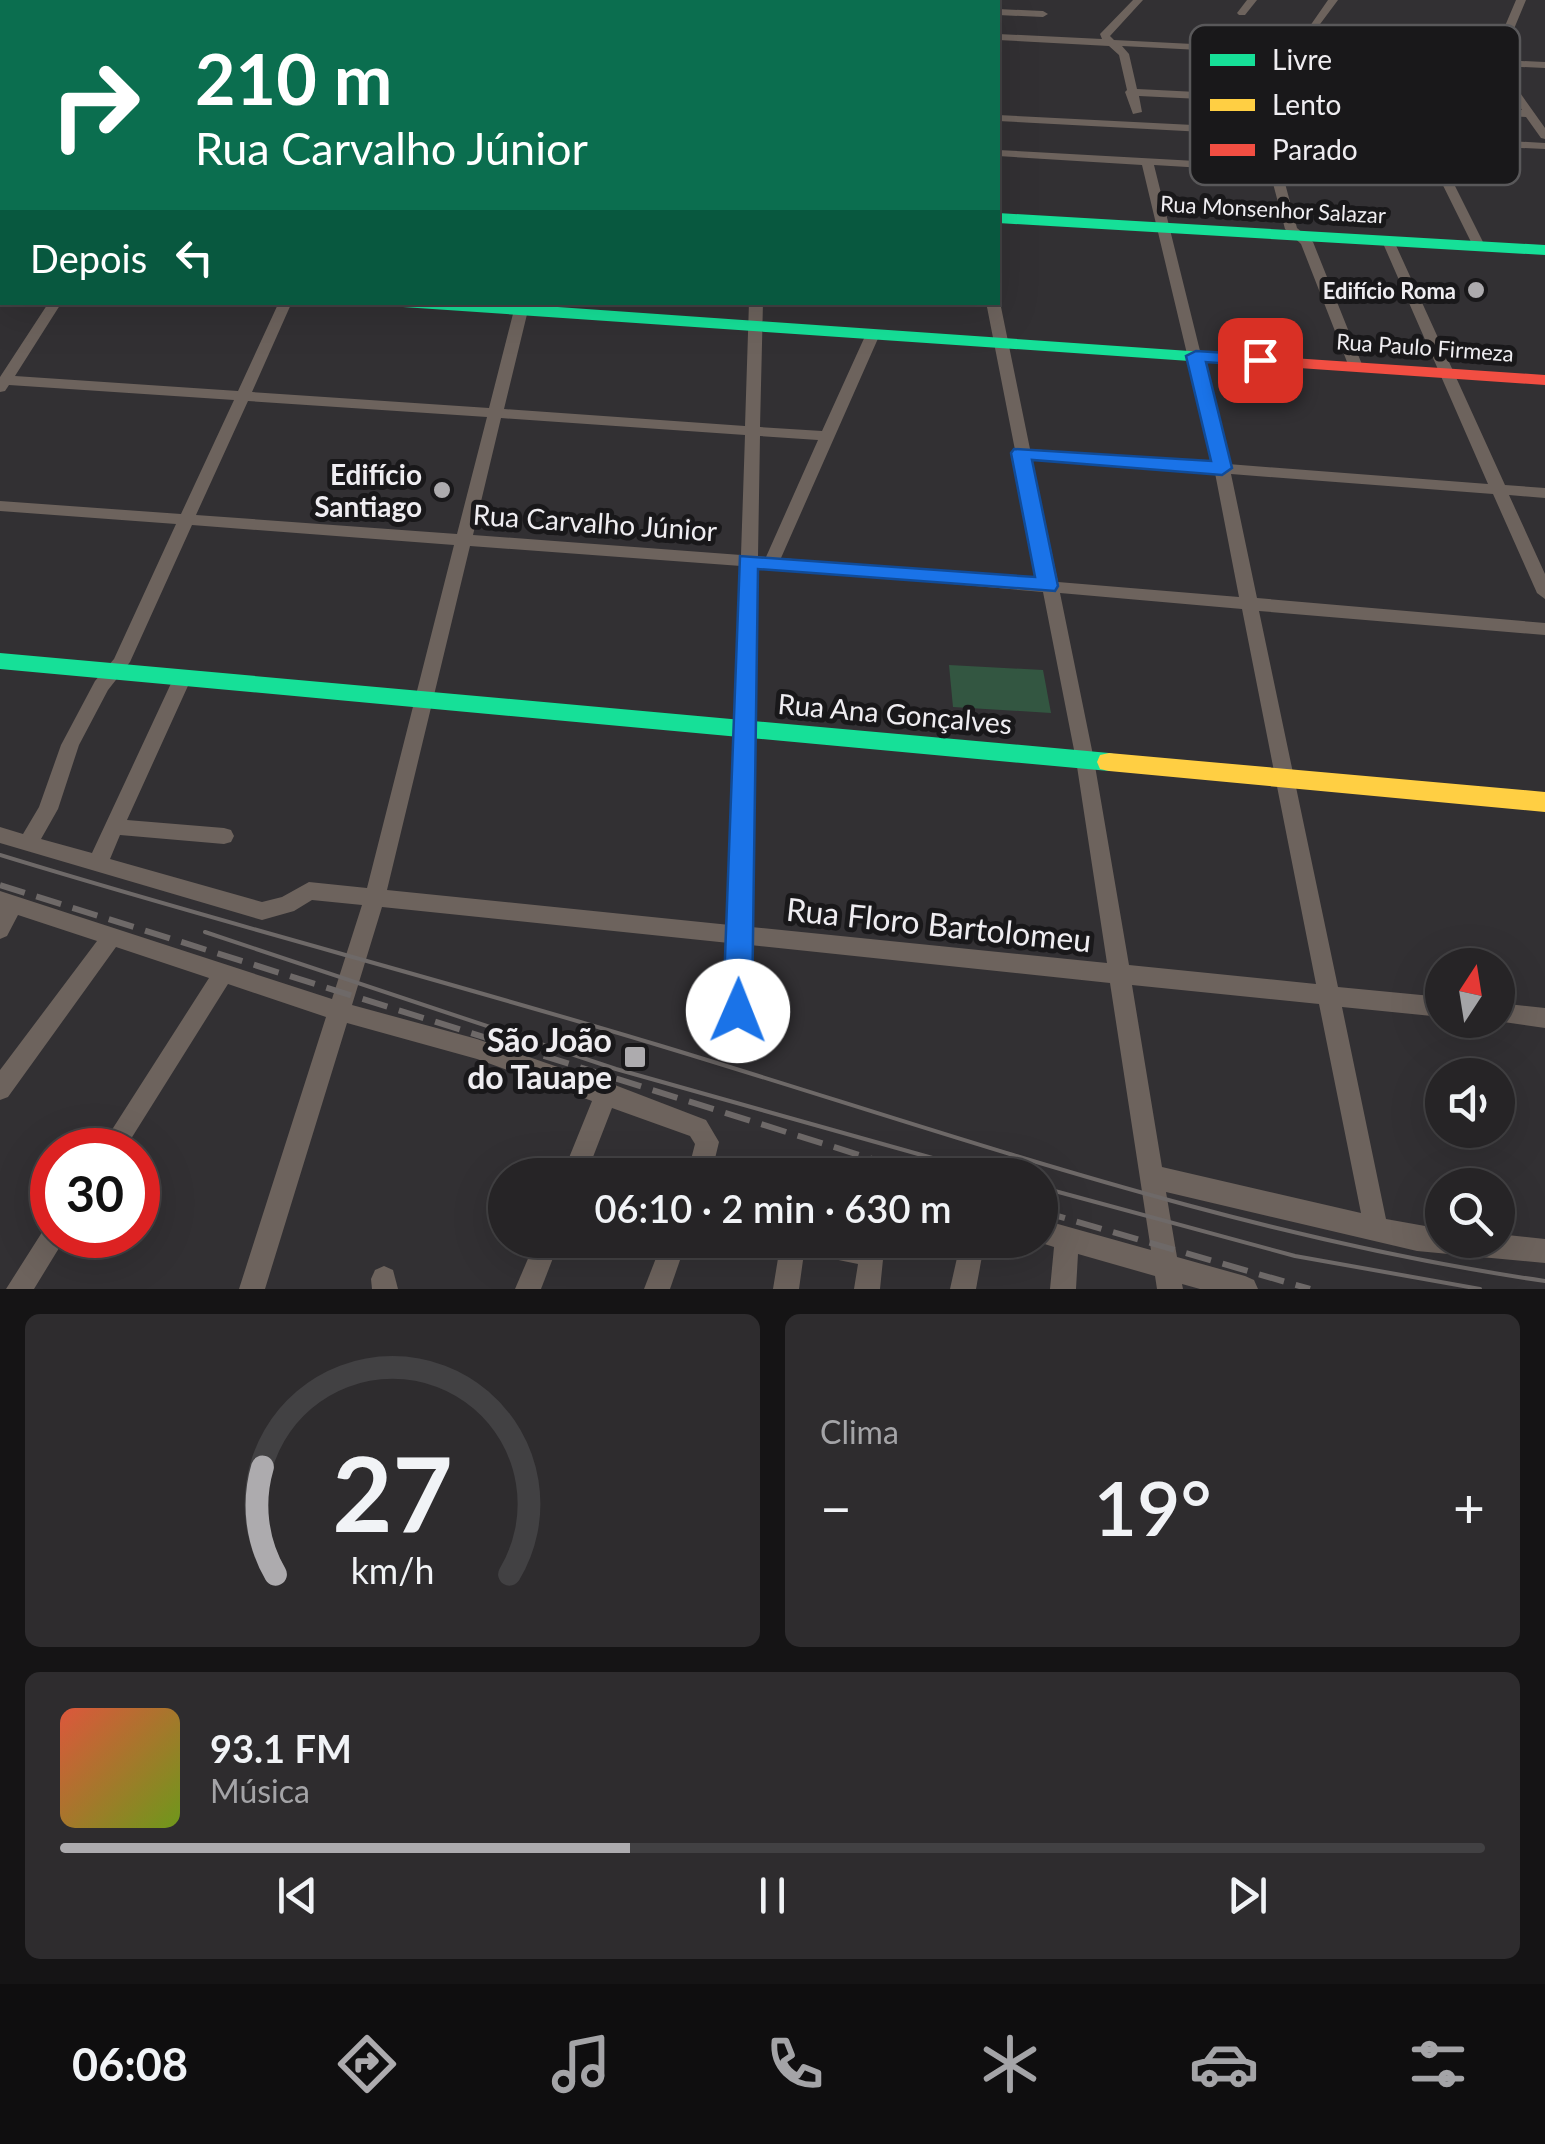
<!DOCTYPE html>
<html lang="pt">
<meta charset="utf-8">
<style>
:root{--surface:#262426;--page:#2e2c2e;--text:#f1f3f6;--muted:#a4a4a7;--line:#424143;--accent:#adabae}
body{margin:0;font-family:Lato,sans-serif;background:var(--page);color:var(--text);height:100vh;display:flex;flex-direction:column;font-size:38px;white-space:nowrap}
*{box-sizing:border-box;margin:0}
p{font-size:32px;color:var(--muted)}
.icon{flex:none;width:55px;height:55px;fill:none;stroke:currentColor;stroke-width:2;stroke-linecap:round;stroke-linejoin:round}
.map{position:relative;height:1289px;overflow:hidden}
.sheet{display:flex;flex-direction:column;gap:25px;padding:25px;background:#151415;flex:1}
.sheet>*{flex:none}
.guide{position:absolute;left:0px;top:0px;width:1000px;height:305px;box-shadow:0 10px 40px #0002,0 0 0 2px var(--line);background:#0b6e4f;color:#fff;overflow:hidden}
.needle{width:65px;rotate:12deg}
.controls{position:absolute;left:1425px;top:948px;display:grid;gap:20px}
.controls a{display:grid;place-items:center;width:90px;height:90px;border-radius:50%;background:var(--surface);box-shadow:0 10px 40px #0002,0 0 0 2px var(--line);font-size:50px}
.speed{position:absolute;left:30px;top:1128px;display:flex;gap:20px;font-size:50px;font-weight:700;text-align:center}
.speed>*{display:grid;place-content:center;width:130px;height:130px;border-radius:50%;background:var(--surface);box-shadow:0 10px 40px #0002,0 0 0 2px var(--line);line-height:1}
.speed .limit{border:15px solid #d22;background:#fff;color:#111}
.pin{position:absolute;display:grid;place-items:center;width:85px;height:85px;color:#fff;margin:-42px;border-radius:20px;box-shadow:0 5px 15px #0006}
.me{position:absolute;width:110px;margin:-55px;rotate:1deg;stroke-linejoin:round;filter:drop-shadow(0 0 8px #0008)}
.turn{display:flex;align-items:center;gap:35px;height:210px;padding:0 30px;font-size:45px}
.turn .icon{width:130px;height:130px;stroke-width:2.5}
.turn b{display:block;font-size:70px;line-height:85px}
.then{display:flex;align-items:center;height:95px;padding:0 30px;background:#0003;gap:20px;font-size:38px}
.big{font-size:75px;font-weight:600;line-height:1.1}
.sheet .card{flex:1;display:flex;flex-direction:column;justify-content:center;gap:15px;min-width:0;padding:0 35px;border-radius:15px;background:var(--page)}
.sheet .dial{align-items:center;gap:0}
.dial svg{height:260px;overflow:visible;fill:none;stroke:var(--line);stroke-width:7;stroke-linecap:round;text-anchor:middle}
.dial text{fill:var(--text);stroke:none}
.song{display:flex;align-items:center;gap:30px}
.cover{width:120px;height:120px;border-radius:15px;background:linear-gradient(135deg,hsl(10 70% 55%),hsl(80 70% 35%))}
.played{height:10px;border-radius:5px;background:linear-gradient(90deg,var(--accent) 40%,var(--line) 40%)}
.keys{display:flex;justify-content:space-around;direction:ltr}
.heat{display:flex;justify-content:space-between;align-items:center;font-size:55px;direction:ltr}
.sheet .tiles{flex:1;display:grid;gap:25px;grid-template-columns:1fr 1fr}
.card:last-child{grid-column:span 2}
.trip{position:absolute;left:488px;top:1158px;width:570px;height:100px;border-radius:50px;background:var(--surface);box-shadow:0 10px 40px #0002,0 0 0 2px var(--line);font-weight:600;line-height:100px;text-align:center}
.dock{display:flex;height:160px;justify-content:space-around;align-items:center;background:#0f0e0f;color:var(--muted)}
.dock .icon{width:70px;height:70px}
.dock .active{color:var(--accent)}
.dock b{font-size:45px;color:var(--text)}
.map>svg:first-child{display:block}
.green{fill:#335641}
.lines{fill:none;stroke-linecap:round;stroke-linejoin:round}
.street{fill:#6d635d;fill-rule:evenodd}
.fast{fill:#16e098;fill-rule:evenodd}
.slow{fill:#ffcf43;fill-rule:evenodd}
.jam{fill:#f24e42;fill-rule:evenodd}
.tram{stroke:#6e6968;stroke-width:4}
.rail{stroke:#6e6968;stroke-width:6;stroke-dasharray:26 12;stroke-linecap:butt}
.route{fill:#1a73e8;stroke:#114b97;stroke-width:2.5}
.poi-dot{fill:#adabae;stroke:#19181a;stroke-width:4}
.labels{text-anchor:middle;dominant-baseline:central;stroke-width:10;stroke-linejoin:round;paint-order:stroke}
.far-street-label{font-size:22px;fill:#efedf1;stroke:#19181a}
.far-poi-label{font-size:22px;font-weight:bold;fill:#efedf1;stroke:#19181a;text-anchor:end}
.poi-label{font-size:28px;font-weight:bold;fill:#efedf1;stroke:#19181a;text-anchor:end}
.street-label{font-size:28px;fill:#efedf1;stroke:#19181a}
.near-street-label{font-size:32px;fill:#efedf1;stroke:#19181a}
.near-poi-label{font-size:32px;font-weight:bold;fill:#efedf1;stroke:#19181a;text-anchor:end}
.key{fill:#19181a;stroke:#59585a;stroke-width:2.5}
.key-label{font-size:28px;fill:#efedf1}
</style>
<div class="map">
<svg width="1545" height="1289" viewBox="0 0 1545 1289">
<rect width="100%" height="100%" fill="#323033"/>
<polygon class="green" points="949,665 1043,670 1051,713 953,707"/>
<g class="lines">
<g class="street">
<polygon points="201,0 264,0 266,2 204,2"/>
<polygon points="592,0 602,0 602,2 593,2"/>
<polygon points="768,0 778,0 778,2 769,2"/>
<polygon points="943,0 953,0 953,2 944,2"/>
<path d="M 1133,0 L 1143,0 L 1110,36 L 1114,40 L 1294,49 L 1328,0 L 1338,0 L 1303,47 L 1304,50 L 1491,59 L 1516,0 L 1526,0 L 1501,60 L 1545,62 L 1545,68 L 1501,66 L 1545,128 L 1545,139 L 1541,138 L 1526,117 L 1411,111 L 1406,108 L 1411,105 L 1522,110 L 1490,65 L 1307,56 L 1344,132 L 1545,143 L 1545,149 L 1434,144 L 1485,246 L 1483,249 L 1473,246 L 1422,143 L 1272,135 L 1280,165 L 1372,170 L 1378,174 L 1372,178 L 1282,172 L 1297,228 L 1313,242 L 1363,367 L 1361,370 L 1356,371 L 1349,367 L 1301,244 L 1285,229 L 1270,172 L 1154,165 L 1228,464 L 1488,484 L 1382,241 L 1388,237 L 1394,241 L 1505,485 L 1545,488 L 1545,498 L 1509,495 L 1545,574 L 1545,599 L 1537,593 L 1493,494 L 1231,474 L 1257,598 L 1545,623 L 1545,635 L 1259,611 L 1338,987 L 1442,997 L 1442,1017 L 1342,1007 L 1386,1219 L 1442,1229 L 1442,1240 L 1498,1240 L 1498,1234 L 1545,1239 L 1545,1263 L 1417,1251 L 1166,1192 L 1177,1257 L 1245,1276 L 1254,1280 L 1258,1289 L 1200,1289 L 1182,1284 L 1183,1289 L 1157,1289 L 1155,1276 L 1078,1254 L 1076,1289 L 1050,1289 L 1054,1247 L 1032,1240 L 1040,1240 L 1040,1219 L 1151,1250 L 1110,983 L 750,945 L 748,1049 L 745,1056 L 737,1059 L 729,1056 L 726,1049 L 729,943 L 382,907 L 352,1005 L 477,1039 L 604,1083 L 607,1082 L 706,1120 L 719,1142 L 711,1175 L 687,1175 L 695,1144 L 690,1136 L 612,1108 L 586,1175 L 562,1175 L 592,1101 L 477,1059 L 347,1023 L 265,1289 L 239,1289 L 326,1017 L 228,984 L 124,1150 L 99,1150 L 209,978 L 116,947 L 8,1097 L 0,1100 L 0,1070 L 97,941 L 18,915 L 7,936 L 0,939 L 0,891 L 332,999 L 362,905 L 312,900 L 294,911 L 262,920 L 0,843 L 0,827 L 23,834 L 39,807 L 61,745 L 95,681 L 114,659 L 176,524 L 0,511 L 0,501 L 181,514 L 234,400 L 9,385 L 5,391 L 0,392 L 0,377 L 49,302 L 62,302 L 15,376 L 238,391 L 279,302 L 292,302 L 252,392 L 489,408 L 516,302 L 530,302 L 504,409 L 745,426 L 749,302 L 763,302 L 760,427 L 822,431 L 866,334 L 868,331 L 878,331 L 880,334 L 781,558 L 1041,580 L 1016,457 L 1013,453 L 1015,450 L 986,302 L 998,302 L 998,299 L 1000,302 L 1030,449 L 1213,463 L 1142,165 L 998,156 L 998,150 L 1268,165 L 1260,135 L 998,121 L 998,115 L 1333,132 L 1320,105 L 1139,96 L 1142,112 L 1133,114 L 1125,92 L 1127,90 L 1119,55 L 1109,46 L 998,40 L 998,34 L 1102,39 L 1100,34 ZM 1122,46 L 1297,55 L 1317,98 L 1137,89 L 1129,54 ZM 248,401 L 487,417 L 457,534 L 196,515 ZM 501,418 L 745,435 L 741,555 L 473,535 ZM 760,436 L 818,440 L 766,557 L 758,556 ZM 1032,459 L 1215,473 L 1239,597 L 1058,582 ZM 192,525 L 454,545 L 367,888 L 309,882 L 282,897 L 262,902 L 110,859 L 120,835 L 224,844 L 231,842 L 234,836 L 231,830 L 224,828 L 127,820 L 192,677 L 189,672 L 177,672 L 174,677 L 92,853 L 41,839 L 58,809 L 79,745 L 108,690 L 130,662 ZM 470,546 L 741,566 L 730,925 L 387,890 ZM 758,567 L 1043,592 L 1076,760 L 1107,963 L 751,927 ZM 1060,593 L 1242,609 L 1316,984 L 1129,965 L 1094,760 ZM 1132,985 L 1319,1004 L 1361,1213 L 1162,1167 Z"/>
<polygon points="1247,0 1257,0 1245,15 1239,15 1237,13"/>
<polygon points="998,9 1043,11 1048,14 1043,17 998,15"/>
<rect x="0" y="68" width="2" height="6"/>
<rect x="0" y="89" width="2" height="8"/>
<polygon points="1498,1003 1545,1008 1545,1028 1490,1020 1498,1020"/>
<polygon points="52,1224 52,1235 67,1235 34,1289 6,1289 46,1226"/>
<polygon points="536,1240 560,1240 541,1289 515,1289"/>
<polygon points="663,1240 687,1240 670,1289 644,1289"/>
<polygon points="781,1240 885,1240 880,1289 854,1289 858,1264 804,1253 799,1289 773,1289"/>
<polygon points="961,1240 985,1240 976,1289 950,1289"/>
<polygon points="384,1266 393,1270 398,1289 372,1289 371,1279 375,1270"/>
</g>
<g class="fast">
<rect x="0" y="158" width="2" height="8"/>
<polygon points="998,213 1545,245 1545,255 998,223"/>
<polygon points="0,271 2,272 2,282 0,282"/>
<polygon points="395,302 485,302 1204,352 1213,357 1204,362 403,307"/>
<polygon points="0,653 1109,753 1118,755 1121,762 1118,769 1109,771 0,669"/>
</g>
<polygon class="slow" points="1109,753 1545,792 1545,812 1109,771 1100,769 1097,762 1100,755"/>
<polygon class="jam" points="1204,352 1545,375 1545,385 1198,361 1195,357"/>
<g class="tram">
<path d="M 0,855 C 218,922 440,979 658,1045 C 956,1135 1235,1236 1545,1281"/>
<polyline points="205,932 616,1069 993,1175"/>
<polyline points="1040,1187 1295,1256 1480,1289"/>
</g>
<g class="rail">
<polyline points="0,885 923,1175"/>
<polyline points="1040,1211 1310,1289"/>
</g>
</g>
<polygon class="route" points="1196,351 1260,355 1269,360 1260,366 1206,362 1232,468 1222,475 1032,460 1058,586 1055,591 758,569 752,1011 748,1020 738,1024 728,1020 723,1011 740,556 1035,577 1011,453 1014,449 1211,461 1186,356"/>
<g class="poi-dot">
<circle cx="1476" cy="290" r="10"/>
<circle cx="442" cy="490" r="10"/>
<rect x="623" y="1045" width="24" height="24" rx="5"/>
</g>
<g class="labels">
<g class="far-street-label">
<text transform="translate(1273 209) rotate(3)">Rua Monsenhor Salazar</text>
<text transform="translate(1425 347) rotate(4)">Rua Paulo Firmeza</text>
</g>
<g class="far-poi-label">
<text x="1456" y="290">Edifício Roma</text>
</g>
<g class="poi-label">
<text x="422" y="474">Edifício<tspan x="422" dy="32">Santiago</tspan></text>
</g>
<g class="street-label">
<text transform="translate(595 522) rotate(4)">Rua Carvalho Júnior</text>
<text transform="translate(895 713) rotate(5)">Rua Ana Gonçalves</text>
</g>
<g class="near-street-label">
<text transform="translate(939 924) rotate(6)">Rua Floro Bartolomeu</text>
</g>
<g class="near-poi-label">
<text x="612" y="1039">São João<tspan x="612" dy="37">do Tauape</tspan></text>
</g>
</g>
<rect x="1190" y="25" width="330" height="160" rx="15" class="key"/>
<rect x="1210" y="54" width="45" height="12" fill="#16e098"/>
<rect x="1210" y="99" width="45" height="12" fill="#ffcf43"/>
<rect x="1210" y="144" width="45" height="12" fill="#f24e42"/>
<g class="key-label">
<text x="1272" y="70">Livre</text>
<text x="1272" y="115">Lento</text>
<text x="1272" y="160">Parado</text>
</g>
</svg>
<div class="controls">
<a><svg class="needle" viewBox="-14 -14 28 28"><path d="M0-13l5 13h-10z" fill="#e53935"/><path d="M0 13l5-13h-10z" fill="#a4a4a7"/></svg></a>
<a><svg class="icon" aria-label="sound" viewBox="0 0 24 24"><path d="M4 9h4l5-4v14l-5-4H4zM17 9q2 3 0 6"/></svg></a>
<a><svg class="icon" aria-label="search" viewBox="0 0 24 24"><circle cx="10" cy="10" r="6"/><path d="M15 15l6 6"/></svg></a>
</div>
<div class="speed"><div class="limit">30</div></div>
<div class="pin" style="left:1260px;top:360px;background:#d93025"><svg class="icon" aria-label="arrive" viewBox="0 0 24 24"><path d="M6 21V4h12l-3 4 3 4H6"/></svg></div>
<svg class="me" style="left:738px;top:1011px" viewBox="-20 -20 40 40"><circle r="19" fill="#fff"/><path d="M0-13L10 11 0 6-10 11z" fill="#1a73e8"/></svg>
<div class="trip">06:10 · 2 min · 630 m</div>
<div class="guide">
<div class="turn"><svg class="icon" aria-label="right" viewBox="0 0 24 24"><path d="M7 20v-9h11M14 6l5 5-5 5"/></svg><div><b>210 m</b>Rua Carvalho Júnior</div></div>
<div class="then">Depois<svg class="icon" aria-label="left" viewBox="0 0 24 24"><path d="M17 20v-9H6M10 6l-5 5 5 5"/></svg></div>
</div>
</div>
<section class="sheet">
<div class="tiles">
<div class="card dial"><svg viewBox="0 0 100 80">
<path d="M14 69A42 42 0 1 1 86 69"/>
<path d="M14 69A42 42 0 0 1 10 36" stroke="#adabae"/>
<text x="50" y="56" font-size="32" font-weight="700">27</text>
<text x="50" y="72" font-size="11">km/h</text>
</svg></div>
<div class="card"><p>Clima</p>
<div class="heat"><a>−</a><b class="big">19°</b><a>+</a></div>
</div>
<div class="card">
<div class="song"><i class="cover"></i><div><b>93.1 FM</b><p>Música</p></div></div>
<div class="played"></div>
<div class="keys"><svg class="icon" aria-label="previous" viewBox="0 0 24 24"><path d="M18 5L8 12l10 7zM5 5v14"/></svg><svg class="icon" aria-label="pause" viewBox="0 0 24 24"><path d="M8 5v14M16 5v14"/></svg><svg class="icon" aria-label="next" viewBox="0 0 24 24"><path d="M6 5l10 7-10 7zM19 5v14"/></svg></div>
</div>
</div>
</section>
<nav class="dock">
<b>06:08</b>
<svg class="icon active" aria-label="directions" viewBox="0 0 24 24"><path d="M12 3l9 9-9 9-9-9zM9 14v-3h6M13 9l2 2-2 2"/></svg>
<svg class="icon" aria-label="music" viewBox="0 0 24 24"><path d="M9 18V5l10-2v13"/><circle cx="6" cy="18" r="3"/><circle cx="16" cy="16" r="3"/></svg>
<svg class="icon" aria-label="phone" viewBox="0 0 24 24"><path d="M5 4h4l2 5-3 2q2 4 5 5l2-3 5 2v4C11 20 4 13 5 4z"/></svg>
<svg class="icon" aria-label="climate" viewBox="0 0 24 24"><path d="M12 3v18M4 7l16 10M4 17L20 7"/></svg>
<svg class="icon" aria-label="car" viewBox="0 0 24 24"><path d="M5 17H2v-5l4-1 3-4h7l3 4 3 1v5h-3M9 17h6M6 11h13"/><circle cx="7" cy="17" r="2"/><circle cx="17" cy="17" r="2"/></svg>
<svg class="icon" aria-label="filters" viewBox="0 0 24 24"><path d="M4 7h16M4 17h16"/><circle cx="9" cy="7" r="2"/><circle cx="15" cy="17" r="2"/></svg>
</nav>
